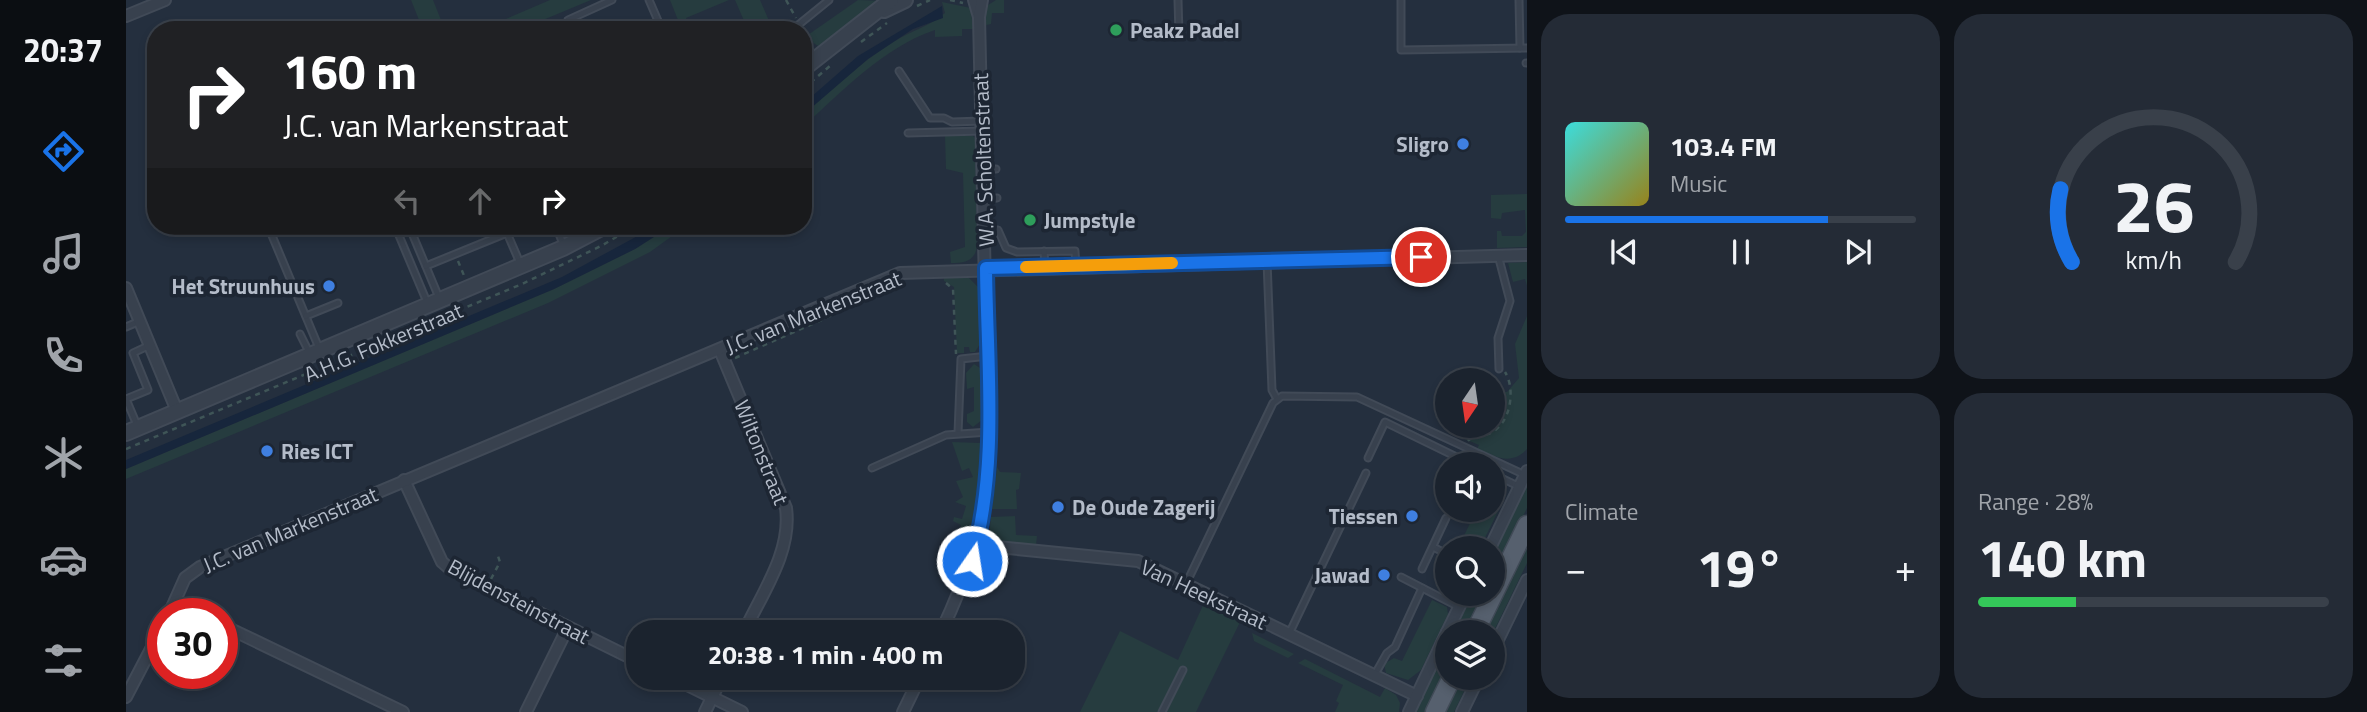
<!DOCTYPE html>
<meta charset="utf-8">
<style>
:root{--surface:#1b232e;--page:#242b36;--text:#f1f3f6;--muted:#a0a4aa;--line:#39404a;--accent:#1a73e8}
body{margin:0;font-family:"Titillium Web",sans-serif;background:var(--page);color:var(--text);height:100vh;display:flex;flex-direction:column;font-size:26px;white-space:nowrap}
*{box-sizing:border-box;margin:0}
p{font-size:23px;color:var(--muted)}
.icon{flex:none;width:38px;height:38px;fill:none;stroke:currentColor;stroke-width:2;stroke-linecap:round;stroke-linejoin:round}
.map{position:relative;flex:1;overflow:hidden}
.sheet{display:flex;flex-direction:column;gap:14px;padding:14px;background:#0f1319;width:840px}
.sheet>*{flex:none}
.hud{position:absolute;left:21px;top:21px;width:665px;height:214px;border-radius:28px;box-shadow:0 4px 10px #0003,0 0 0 2px var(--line);background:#202124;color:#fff;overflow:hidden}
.needle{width:46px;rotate:193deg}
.fabs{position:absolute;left:1309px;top:368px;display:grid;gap:14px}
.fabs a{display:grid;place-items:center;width:70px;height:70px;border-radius:50%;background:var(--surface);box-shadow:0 4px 10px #0003,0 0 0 2px var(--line);font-size:35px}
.speed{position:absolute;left:21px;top:598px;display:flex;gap:14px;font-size:35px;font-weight:700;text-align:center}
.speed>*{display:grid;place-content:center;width:91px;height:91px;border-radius:50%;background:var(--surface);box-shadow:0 4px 10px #0003,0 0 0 2px var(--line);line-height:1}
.speed .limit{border:10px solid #d22;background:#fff;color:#111}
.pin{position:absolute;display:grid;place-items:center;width:60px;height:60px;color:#fff;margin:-30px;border:4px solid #fff;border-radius:50%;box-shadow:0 2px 7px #0007}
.me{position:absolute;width:77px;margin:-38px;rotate:13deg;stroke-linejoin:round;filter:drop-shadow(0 0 5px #0008)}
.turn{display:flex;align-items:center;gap:24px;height:147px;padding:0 21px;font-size:32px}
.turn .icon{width:91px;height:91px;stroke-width:2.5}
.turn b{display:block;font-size:49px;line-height:60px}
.lanes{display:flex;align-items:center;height:66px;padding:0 21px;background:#0003;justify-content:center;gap:35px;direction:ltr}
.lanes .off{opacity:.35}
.big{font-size:52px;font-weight:700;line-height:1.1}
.sheet .card{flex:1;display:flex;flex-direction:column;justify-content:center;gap:10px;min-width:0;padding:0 24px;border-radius:28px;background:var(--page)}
.sheet .dial{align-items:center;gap:0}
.dial svg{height:182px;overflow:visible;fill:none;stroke:var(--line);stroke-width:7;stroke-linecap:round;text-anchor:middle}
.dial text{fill:var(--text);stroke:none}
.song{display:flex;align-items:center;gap:21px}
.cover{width:84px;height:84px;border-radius:10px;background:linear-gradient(135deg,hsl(180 70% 55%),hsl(50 70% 35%))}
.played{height:7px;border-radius:4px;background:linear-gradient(90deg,var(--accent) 75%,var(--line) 75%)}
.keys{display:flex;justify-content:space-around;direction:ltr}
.heat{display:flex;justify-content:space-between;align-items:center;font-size:38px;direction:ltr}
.charge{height:10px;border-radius:5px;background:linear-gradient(90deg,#34c759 28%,var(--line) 0)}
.sheet .tiles{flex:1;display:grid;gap:14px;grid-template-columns:repeat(2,1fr)}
.trip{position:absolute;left:500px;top:620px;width:399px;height:70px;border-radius:28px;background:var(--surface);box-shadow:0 4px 10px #0003,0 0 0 2px var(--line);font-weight:700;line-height:70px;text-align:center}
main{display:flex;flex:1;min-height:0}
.tab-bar{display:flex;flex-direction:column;width:126px;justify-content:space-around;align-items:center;background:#0b0e12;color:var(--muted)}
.tab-bar .icon{width:49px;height:49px}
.tab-bar .current{color:var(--accent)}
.tab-bar b{font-size:32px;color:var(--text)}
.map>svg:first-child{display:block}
.green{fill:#263c3f}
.water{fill:#17263c}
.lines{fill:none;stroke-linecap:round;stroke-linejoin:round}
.service-casing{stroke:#414a57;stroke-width:9}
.minor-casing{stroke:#414a57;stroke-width:14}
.tertiary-casing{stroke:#414a57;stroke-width:18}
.primary-casing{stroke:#414a57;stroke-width:21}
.path{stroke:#3f5557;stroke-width:2.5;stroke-dasharray:5 5;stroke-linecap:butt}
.service{stroke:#38414e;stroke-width:5}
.minor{stroke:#38414e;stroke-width:10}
.tertiary{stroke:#38414e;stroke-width:14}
.primary{stroke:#56606e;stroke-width:18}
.route-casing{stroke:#114b97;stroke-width:18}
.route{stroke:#1a73e8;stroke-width:12}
.slow{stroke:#f59e0b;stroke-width:12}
.leisure-dot{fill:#2e9e5b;stroke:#1d2633;stroke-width:2.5}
.shop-dot{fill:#3f7fe0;stroke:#1d2633;stroke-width:2.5}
.labels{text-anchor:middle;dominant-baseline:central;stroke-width:7;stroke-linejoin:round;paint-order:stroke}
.poi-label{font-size:21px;font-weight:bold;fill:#b4bcc9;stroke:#1d2633;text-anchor:start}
.street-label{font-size:21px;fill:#b4bcc9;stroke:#1d2633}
</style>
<main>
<nav class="tab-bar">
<b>20:37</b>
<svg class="icon current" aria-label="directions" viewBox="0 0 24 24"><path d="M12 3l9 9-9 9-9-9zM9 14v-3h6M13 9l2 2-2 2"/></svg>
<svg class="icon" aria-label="music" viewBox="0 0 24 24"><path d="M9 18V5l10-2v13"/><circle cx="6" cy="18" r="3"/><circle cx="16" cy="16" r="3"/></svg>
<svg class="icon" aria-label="phone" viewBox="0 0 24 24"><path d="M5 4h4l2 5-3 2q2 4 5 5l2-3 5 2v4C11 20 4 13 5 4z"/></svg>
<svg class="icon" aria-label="climate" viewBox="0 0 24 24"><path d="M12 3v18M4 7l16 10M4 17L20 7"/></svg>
<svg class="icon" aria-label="car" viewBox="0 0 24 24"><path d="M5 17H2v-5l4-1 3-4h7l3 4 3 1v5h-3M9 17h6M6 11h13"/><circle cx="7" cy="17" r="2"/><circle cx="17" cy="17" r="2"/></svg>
<svg class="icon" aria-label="filters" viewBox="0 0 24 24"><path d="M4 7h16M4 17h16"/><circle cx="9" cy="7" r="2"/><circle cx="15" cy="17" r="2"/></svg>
</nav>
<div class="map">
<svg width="1401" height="712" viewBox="0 0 1401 712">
<rect width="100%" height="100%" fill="#242f3e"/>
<g class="green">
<polygon points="285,0 307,0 319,30 297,30"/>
<polygon points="424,0 465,0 417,20 421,30 354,30"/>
<polygon points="544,0 603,0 560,18 564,30 556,30"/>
<polygon points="609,0 634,0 647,30 622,30"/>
<polygon points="732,0 758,1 692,46 679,37"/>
<polygon points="870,0 878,0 878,13 866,13 865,24 860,25 859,7"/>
<path d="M 816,2 L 845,8 L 847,29 L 836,29 L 836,36 L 809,37 L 809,30 C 758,47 715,92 677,127 L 677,115 C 706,89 734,63 767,42 C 784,31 805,26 819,13 Z"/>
<path d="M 819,136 L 847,136 L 849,138 L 851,246 C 849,261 839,263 825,263 L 824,252 L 839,247 L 837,173 L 820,169 Z"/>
<polygon points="1401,194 1401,247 1371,248 1371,231 1375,231 1376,236 1396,236 1400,232 1399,210 1376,213 1375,219 1365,218 1365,195"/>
<polygon points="545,226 560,226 524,252 422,303 0,479 0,469 428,289 509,249"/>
<polygon points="1401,262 1401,286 1399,279 1387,282 1382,263"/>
<polygon points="818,275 841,276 852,287 854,344 849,352 844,352 843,347 838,347 838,353 831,353 828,287 818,281"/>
<path d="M 1401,316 L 1401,449 C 1386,466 1369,457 1351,449 L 1353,445 L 1334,437 L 1333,425 L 1367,425 L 1367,392 L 1381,392 L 1393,378 L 1389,344 Z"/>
<polygon points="848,364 854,368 856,420 847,427 841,422 841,414 848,411 848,387 841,389 840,373"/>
<polygon points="826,442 854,443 856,449 848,529 833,578 811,569 817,560 827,560 835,525 827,521 828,517 836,519 840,506 829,502 837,497 830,481 847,477 843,468 836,471"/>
<polygon points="871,467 874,472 895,473 893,489 890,490 891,509 866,509"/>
<polygon points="1367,484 1380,495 1354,548 1332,548 1351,509 1367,509"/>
<polygon points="1401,484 1401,508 1367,578 1367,555"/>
<polygon points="889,516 890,535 911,536 910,545 873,543 863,536 865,517"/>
<polygon points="1401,544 1401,563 1367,633 1358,632"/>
<polygon points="1347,593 1359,593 1340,632 1328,632"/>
<polygon points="1306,600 1321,607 1322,614 1295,670 1282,680 1260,673 1258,664 1268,658 1276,661"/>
<polygon points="1079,601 1115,620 1070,712 954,712 994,631 1052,660"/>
<polygon points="1126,633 1168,654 1162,658 1128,641"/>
<polygon points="1321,646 1321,670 1301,712 1289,712"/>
<polygon points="1179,659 1254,697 1259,688 1270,695 1274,703 1273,712 1209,712 1213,703 1210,701 1217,685 1172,663"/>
<polygon points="1336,677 1345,677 1328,712 1319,712"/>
</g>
<g class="water">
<polygon points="816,6 817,18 787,29 742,59 677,115 677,104 732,56"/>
<polygon points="530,226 545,226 509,249 428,289 0,469 0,460 436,277"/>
</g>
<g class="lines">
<defs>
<g id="service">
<polyline points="523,0 536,30"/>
<polyline points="1052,0 1053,35"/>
<polyline points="1275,0 1275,50 1401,48"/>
<polyline points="1393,0 1394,48"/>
<polyline points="446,30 442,20 486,0"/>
<polyline points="666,30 703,0"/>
<polyline points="677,43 688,56"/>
<polyline points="1400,63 1401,63"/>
<polyline points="773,71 804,118 818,118 826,122 856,121"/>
<polyline points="782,133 856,131"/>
<polyline points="857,169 870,169"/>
<polyline points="858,199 871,198"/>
<polyline points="142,226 193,348"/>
<polyline points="269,226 301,302"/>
<polyline points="283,226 314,300"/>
<polyline points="378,226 394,263"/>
<polyline points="430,226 437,244"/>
<polyline points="859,231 872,230 880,248 891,252 949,251 950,266"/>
<polyline points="918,251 919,266"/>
<polyline points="1372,255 1384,301 1372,338 1373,369"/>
<polyline points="1141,261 1146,390 1151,399"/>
<polyline points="300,266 381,233"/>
<polyline points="180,316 212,303"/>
<polyline points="0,327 14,321"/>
<polyline points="174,334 183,352"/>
<polyline points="0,399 22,390 7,353 24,345"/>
<polyline points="0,399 11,425"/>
<polyline points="832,433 835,359 862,356"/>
<polyline points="1242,458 1259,422 1345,464"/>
<polyline points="746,468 820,435 863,432"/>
<polyline points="1367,474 1394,487"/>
<polyline points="1307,547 1321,554"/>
<polyline points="1296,569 1320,518"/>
<polyline points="1275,577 1333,607"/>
<polyline points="1060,584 1147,403 1156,396 1231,397 1399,475"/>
<polyline points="1163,634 1240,473"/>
<polyline points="1248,676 1261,653 1269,647 1296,588"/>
<polyline points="1036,712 1057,670"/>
</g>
<g id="minor">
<polyline points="848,0 853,17"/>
<polyline points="0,16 39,0"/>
<polyline points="0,288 51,411"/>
<path d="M 594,350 L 660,508 C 666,552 636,593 618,632"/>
<polyline points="278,480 316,562 323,568 513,662"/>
<polyline points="851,545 1012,561 1291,696"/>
<polyline points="1364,548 1401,471"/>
<polyline points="49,602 75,614"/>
<polyline points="43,614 59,578 74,567 774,273 1401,255"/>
<polyline points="96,625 277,712"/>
<path d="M 815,632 C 841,577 858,527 863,466 L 853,17 L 856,0"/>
<polyline points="1321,632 1340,593"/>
<polyline points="1367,650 1401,580"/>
<polyline points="545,677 616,712"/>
<polyline points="0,697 37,626"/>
<polyline points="400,712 441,629"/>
<polyline points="579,712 596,677"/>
<polyline points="777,712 794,677"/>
<polyline points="1283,712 1321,632"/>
<polyline points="1336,712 1353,677"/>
</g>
<g id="tertiary">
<polyline points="758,10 779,0"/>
<polyline points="677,69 765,0"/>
<polyline points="0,433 437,248 479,226"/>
</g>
<g id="primary">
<polyline points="1349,632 1401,525"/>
<polyline points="1309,712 1326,677"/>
</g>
</defs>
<use href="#service" class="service-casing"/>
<use href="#minor" class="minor-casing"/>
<use href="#tertiary" class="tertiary-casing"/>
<use href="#primary" class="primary-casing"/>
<g class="path">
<polyline points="660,0 670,18"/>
<polyline points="824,0 837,3"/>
<polyline points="791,6 804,0"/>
<polyline points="735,42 761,23"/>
<polyline points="677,89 705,65"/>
<polyline points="332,261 339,278"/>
<polyline points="820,283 827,289 830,354"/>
<polyline points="609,358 709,314"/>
<path d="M 1342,441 C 1349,433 1353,436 1362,434 C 1385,426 1390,389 1379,372"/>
<polyline points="0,449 396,284 475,246 509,226"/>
<polyline points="365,579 374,562 371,553"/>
</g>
<use href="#service" class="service"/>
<use href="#minor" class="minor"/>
<use href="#tertiary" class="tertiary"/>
<use href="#primary" class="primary"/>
</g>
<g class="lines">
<defs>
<path id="route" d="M 846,561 C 873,466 861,365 860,268 L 1295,257"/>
</defs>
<use href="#route" class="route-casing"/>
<use href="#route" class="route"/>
<polyline class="slow" points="900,267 1046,263"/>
</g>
<g class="leisure-dot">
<circle cx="990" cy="30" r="7"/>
<circle cx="904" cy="220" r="7"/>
</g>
<g class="shop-dot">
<circle cx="1337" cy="144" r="7"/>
<circle cx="203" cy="286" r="7"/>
<circle cx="141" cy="451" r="7"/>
<circle cx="932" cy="507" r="7"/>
<circle cx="1286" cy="516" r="7"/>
<circle cx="1258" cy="575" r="7"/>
</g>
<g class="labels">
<g class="poi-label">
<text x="1004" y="30">Peakz Padel</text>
<text x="1323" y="144" text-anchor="end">Sligro</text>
<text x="918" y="220">Jumpstyle</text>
<text x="189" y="286" text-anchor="end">Het Struunhuus</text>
<text x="155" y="451">Ries ICT</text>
<text x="946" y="507">De Oude Zagerij</text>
<text x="1272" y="516" text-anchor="end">Tiessen</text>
<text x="1244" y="575" text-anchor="end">Jawad</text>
</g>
<g class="street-label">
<text transform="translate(857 160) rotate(-92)">W.A. Scholtenstraat</text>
<text transform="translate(687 312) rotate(-22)">J.C. van Markenstraat</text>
<text transform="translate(257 342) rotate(-23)">A.H.G. Fokkerstraat</text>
<text transform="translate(636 452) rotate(68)">Wiltonstraat</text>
<text transform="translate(164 529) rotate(-23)">J.C. van Markenstraat</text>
<text transform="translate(1078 594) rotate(25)">Van Heekstraat</text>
<text transform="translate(393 601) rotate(28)">Blijdensteinstraat</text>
</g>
</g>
</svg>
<div class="fabs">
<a><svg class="needle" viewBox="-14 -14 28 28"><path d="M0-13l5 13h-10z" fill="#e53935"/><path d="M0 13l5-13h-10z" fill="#a0a4aa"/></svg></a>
<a><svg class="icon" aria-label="sound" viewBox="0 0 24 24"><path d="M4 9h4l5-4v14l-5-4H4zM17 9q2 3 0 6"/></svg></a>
<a><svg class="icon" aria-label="search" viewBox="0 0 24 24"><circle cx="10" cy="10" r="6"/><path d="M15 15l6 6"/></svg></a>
<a><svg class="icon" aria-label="layers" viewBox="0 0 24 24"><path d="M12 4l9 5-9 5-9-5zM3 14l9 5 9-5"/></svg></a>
</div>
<div class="speed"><div class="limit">30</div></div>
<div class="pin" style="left:1295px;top:257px;background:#d93025"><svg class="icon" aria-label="arrive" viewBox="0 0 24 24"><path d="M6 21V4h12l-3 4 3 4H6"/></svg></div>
<svg class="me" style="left:846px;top:561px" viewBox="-20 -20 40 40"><circle r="17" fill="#1a73e8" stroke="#fff" stroke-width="3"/><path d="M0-11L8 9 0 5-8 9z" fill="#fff"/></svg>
<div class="trip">20:38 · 1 min · 400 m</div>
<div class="hud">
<div class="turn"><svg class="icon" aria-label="right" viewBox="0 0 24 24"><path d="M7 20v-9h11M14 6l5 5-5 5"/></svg><div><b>160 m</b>J.C. van Markenstraat</div></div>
<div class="lanes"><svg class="icon off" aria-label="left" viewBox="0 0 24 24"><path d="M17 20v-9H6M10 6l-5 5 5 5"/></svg><svg class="icon off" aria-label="ahead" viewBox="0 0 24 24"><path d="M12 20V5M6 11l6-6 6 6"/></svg><svg class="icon" aria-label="right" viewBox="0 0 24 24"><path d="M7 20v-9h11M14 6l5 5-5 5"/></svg></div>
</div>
</div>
<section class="sheet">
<div class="tiles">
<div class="card">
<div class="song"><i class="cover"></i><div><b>103.4 FM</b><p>Music</p></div></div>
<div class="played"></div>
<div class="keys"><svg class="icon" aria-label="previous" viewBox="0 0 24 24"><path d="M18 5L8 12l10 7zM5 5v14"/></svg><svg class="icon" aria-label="pause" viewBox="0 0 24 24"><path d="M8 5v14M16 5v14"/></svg><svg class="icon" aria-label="next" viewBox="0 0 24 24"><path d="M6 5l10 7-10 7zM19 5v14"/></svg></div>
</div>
<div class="card dial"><svg viewBox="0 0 100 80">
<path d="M14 69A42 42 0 1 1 86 69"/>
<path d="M14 69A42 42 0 0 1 9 37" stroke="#1a73e8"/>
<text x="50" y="56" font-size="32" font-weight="700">26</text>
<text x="50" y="72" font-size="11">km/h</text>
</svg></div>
<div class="card"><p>Climate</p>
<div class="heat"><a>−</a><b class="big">19°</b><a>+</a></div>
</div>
<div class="card"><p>Range · 28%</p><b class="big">140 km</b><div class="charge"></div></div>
</div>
</section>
</main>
